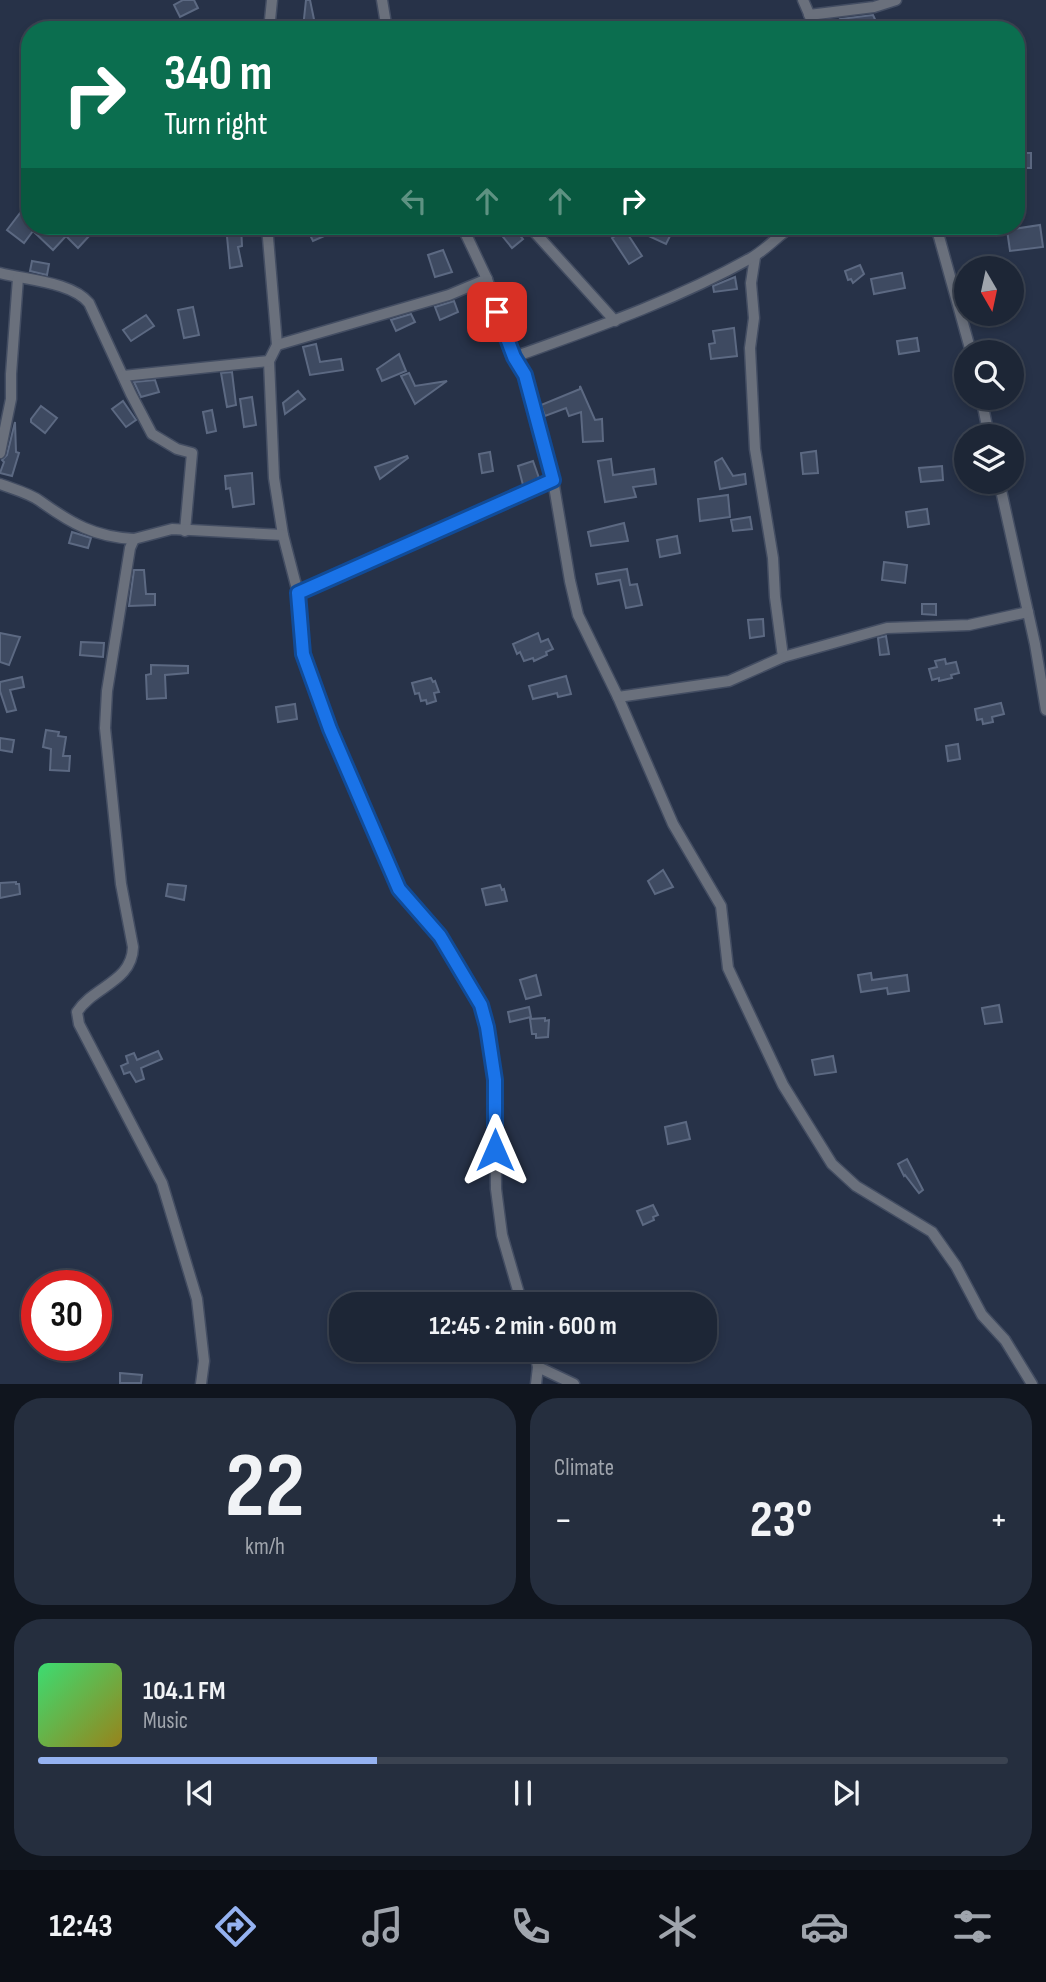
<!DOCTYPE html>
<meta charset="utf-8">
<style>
:root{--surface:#1d2636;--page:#252e3e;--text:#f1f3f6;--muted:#a0a5ad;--line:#3b4351;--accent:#95b2f1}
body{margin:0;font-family:"Sofia Sans Condensed",sans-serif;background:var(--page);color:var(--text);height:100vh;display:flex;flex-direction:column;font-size:26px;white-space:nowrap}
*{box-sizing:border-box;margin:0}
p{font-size:23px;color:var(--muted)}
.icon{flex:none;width:38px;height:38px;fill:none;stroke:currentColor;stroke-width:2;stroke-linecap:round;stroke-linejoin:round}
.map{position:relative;height:1384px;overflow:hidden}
.sheet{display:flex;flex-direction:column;gap:14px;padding:14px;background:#10151e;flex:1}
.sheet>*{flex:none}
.banner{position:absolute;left:21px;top:21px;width:1004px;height:214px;border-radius:28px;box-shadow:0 4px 10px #0003,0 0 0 2px var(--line);background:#0b6e4f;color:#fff;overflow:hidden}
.needle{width:46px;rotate:171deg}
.controls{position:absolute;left:954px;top:256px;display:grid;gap:14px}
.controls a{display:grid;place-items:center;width:70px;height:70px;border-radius:50%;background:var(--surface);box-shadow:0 4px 10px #0003,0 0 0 2px var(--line);font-size:35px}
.speed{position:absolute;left:21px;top:1270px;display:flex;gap:14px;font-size:35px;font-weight:700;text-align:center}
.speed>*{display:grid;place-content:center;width:91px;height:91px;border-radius:50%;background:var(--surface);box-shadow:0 4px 10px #0003,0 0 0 2px var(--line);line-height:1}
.speed .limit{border:10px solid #d22;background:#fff;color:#111}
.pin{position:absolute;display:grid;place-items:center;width:60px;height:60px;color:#fff;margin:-30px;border-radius:14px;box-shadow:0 4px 10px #0006}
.me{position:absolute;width:77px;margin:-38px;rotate:0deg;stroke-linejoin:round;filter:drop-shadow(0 0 5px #0008)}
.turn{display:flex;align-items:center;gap:24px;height:147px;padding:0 28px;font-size:32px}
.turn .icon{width:91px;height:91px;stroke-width:2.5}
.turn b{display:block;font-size:49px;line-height:60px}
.lanes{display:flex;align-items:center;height:66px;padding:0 28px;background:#0003;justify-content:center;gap:35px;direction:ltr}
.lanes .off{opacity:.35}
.big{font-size:52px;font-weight:700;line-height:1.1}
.sheet .tile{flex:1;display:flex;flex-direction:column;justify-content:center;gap:10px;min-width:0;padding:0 24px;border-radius:28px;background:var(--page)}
.sheet .dial{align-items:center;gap:0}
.dial b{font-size:91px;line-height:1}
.song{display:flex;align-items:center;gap:21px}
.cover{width:84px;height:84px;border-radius:10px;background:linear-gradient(135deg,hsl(140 70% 55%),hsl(50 70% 35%))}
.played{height:7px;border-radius:4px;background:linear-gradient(90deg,var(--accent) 35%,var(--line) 35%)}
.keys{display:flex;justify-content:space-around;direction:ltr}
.heat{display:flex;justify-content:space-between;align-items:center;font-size:38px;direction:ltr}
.sheet .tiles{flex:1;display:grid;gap:14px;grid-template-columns:1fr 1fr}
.tile:last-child{grid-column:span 2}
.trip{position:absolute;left:329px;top:1292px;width:388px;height:70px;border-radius:28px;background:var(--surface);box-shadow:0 4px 10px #0003,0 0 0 2px var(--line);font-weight:700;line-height:70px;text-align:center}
.menu{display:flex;height:112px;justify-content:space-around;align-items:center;background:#0c0f16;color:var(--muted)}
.menu .icon{width:49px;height:49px}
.menu .on{color:var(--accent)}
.menu b{font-size:32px;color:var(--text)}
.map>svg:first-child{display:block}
.building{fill:#3e4a61;stroke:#5c6982;stroke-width:2}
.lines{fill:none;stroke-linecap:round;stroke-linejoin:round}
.minor-casing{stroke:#434d62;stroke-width:13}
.minor{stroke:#6a707c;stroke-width:10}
.route-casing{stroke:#114b97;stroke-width:18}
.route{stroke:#1a73e8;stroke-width:12}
</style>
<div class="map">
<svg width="1046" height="1384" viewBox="0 0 1046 1384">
<rect width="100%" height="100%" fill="#273248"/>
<g class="building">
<polygon points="183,0 194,0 198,8 180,17 174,5"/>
<polygon points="306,0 310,0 316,29 303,28"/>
<polygon points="873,15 880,30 843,30 840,19"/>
<rect x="1019" y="153" width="12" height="15"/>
<polygon points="30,200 30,226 80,226 90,235 78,248 66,236 53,250 33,231 24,243 7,230"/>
<polygon points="1040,225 1043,247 1010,251 1007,230"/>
<polygon points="136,226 153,226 153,235 136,236"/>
<polygon points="226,226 241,226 242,246 238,247 242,266 230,268"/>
<polygon points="325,226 329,234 313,241 309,233"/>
<polygon points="508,226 512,226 523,239 512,248 499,232"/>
<polygon points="627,226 675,226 666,244"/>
<polygon points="625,230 642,256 629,264 612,238"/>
<polygon points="443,250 452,272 435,277 428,255"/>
<polygon points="32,261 49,264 47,275 30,271"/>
<polygon points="860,265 864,274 853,283 851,279 848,280 845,271"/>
<polygon points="902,273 905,288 874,294 871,279"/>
<polygon points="735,277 737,289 714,292 713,286"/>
<polygon points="454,301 458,312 440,320 435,307"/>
<polygon points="193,307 199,335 184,338 178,310"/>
<polygon points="411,314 415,322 396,331 391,320"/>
<polygon points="146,315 154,326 131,341 123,330"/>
<polygon points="734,328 737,356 711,359 709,344 715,343 713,331"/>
<polygon points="917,338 919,351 899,354 897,341"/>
<polygon points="316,344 320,362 341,359 343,370 310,375 303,347"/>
<polygon points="399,354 406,371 382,381 377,369"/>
<polygon points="232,372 236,405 227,407 221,373"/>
<polygon points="409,373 415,386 447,381 415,404 401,376"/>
<polygon points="155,380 159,392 141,397 134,382"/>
<polygon points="580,386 595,420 602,419 603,441 583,442 581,412 569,416 566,408 545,416 541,405 580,389"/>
<polygon points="298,391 305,399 285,414 283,403"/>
<polygon points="252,397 256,425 244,427 240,399"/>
<polygon points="123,401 136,420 126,427 112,409"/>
<polygon points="41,406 57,418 45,433 31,422 31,419"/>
<polygon points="212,410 216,431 207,433 203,412"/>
<polygon points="15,422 16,452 19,453 12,476 0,473 4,462 2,460 7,455"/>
<polygon points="816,451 818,473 803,474 801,453"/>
<polygon points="490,452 493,471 482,473 479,454"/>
<polygon points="407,456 408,458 380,479 375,467"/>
<polygon points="722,458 733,476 745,474 746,484 720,489 715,462"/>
<polygon points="611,459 613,475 654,469 656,484 633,487 636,497 605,502 598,461"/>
<polygon points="533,461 539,478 523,485 518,466"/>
<polygon points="942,466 943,480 921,482 919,468"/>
<polygon points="252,473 254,504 233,507 230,488 226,489 225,476"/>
<polygon points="728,495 730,517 700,521 698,499"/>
<polygon points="927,509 929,524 908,527 906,512"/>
<polygon points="750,517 752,529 733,531 731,520"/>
<polygon points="624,523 628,541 591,546 588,532"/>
<polygon points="72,532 91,538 88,548 69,543"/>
<polygon points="677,536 680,553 660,557 657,540"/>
<polygon points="884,562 907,565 905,583 882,580"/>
<polygon points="627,569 630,585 637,584 642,605 626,608 620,580 598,584 596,574"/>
<polygon points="134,570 144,570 146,594 155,594 155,605 129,606"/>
<polygon points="922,604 936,604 936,615 922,614"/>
<polygon points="763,619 764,636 750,638 748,620"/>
<polygon points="0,633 20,637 9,665 0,662"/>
<polygon points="538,633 541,642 548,639 553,649 546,652 547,655 534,661 533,658 524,661 520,652 517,654 513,644"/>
<polygon points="886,636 889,654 880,655 878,638"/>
<polygon points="81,642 104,643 103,657 80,655"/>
<polygon points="945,659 946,664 956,662 959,673 951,675 952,678 939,681 939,678 932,680 929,669 937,667 935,661"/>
<polygon points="151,665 188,666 188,673 165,675 166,698 147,699 146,675 151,674"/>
<polygon points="566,676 571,694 558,697 557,693 533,699 529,686"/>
<polygon points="22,677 24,687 10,690 16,710 7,712 0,691 0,682"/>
<polygon points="431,678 433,682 435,681 439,692 434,693 436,701 427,704 426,700 421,701 419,693 415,694 412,683"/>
<polygon points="1001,703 1004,714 992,717 993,722 983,724 982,719 977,720 975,709"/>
<polygon points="295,704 297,719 278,722 276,707"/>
<polygon points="46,730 59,732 58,736 66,737 63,756 70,756 69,771 50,770 51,749 43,747"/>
<polygon points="0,738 14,740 12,752 0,750"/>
<polygon points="958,744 960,759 948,761 946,746"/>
<polygon points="663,870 673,887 655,894 648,881"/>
<polygon points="16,882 16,884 19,884 20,894 0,898 0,883"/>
<polygon points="168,884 186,886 184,900 166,896"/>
<polygon points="500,885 502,890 504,889 507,901 486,905 482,889"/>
<polygon points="871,973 872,980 907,975 909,991 888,994 887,988 861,992 858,975"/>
<polygon points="536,975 541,995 526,999 520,980"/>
<polygon points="999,1005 1002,1022 985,1024 982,1008"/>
<polygon points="529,1007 531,1017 510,1022 508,1012"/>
<polygon points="545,1018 545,1021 549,1020 548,1037 536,1038 536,1034 532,1034 530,1019"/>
<polygon points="158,1051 162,1059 141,1068 144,1079 136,1082 130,1072 124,1074 121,1066 128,1063 126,1056 134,1053 137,1060"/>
<polygon points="833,1056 836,1072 815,1075 812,1060"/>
<polygon points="686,1122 690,1139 668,1144 665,1127"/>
<polygon points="907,1159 923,1190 919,1193 905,1175 904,1176 898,1164"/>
<polygon points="653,1205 658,1215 653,1217 654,1220 643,1225 637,1211"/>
<polygon points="120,1373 142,1375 141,1383 120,1383"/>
</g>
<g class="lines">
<defs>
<g id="minor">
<polyline points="382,0 387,30"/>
<polyline points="803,0 816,30"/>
<polyline points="809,15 874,7 896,0"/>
<polyline points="269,30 272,0"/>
<polyline points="267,226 277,345 269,361 274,478 283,535 298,593 303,654 330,729 399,889 440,936 481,1005 487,1027 495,1080 496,1189 502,1235 522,1304"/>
<polyline points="462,226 487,279 504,334 525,375 553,480 570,581 578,615 618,697 673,824 721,906 728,968 783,1085 832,1164 856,1186 932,1232 956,1266 982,1315 1005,1340 1032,1384"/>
<polyline points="529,226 615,321"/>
<polyline points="936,226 971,352"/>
<polyline points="755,257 751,283 754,318 750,348 755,449 773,558 775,597 783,657"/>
<path d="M 0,273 C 27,280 72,282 89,303 L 131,394 L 152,434 L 177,449 L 192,453 L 185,531"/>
<polyline points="277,345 449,295 487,279"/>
<path d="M 514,357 C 595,328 676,300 751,258 C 766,250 778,235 793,226"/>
<polyline points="123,376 269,361"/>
<polyline points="981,397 989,436"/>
<polyline points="0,453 11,399 11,374 18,278"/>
<polyline points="999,481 1035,644 1046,710"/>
<path d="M 0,484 C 13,489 29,493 40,501 C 72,524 95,537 134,539"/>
<polyline points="298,593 553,480"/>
<polyline points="618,697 729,681 783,657 887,628 969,625 1028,612"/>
<polyline points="534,1349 538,1367 536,1384"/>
<polyline points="538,1367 574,1384"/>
<path d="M 201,1384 L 204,1361 L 197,1299 L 162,1183 L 79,1024 L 77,1012 C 94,986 132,982 133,947 L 121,884 L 105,728 L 107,691 L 130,548 L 134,539 L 172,529 L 283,535"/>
</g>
</defs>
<use href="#minor" class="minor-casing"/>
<use href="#minor" class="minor"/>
</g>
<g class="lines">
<defs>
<polyline id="route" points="495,1150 495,1080 487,1027 481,1005 440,936 399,889 330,729 303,654 298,593 553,480 525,375 514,357 497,312"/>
</defs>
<use href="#route" class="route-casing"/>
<use href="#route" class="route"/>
</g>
</svg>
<div class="controls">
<a><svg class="needle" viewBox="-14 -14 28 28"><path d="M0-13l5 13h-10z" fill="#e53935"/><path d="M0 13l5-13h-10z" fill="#a0a5ad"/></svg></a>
<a><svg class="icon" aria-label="search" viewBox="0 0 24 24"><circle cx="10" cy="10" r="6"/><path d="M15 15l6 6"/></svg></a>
<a><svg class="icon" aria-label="layers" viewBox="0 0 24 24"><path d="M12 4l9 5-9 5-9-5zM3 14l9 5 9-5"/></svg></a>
</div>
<div class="speed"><div class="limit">30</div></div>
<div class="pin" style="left:497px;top:312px;background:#d93025"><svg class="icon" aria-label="arrive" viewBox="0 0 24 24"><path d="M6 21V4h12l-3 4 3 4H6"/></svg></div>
<svg class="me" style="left:495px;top:1150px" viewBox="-20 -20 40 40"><path d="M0-17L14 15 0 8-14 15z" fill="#1a73e8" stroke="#fff" stroke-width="4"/></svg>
<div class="trip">12:45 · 2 min · 600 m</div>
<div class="banner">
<div class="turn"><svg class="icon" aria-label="right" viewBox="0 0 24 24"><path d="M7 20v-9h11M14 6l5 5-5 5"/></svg><div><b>340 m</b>Turn right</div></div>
<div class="lanes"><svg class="icon off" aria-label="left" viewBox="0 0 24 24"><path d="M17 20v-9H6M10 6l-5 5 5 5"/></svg><svg class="icon off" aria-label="ahead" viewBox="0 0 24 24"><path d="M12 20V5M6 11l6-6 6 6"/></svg><svg class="icon off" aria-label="ahead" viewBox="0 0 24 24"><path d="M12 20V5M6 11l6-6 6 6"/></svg><svg class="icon" aria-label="right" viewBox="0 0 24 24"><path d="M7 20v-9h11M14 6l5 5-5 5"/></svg></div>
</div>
</div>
<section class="sheet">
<div class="tiles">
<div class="tile dial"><b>22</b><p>km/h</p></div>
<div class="tile"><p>Climate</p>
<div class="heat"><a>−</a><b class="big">23°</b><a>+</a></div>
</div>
<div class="tile">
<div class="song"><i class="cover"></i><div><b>104.1 FM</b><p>Music</p></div></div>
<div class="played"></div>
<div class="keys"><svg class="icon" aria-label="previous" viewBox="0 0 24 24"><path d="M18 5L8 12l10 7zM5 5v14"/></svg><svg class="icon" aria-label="pause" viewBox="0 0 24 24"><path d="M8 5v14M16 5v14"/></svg><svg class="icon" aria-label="next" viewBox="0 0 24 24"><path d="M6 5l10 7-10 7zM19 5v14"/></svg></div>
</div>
</div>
</section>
<nav class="menu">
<b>12:43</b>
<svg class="icon on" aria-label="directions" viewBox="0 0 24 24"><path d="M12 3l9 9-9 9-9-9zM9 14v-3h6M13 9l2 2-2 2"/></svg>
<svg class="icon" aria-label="music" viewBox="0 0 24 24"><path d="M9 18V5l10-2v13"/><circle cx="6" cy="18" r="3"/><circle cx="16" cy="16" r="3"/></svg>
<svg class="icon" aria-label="phone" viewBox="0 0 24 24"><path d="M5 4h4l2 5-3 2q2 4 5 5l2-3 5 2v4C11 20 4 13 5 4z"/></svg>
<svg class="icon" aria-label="climate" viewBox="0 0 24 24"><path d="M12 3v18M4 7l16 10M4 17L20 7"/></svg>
<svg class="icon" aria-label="car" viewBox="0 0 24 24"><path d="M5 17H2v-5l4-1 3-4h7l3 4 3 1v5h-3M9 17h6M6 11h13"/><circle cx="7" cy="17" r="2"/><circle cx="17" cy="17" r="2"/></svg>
<svg class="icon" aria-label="filters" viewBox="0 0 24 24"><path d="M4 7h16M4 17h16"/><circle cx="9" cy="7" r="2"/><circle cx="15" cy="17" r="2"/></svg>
</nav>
